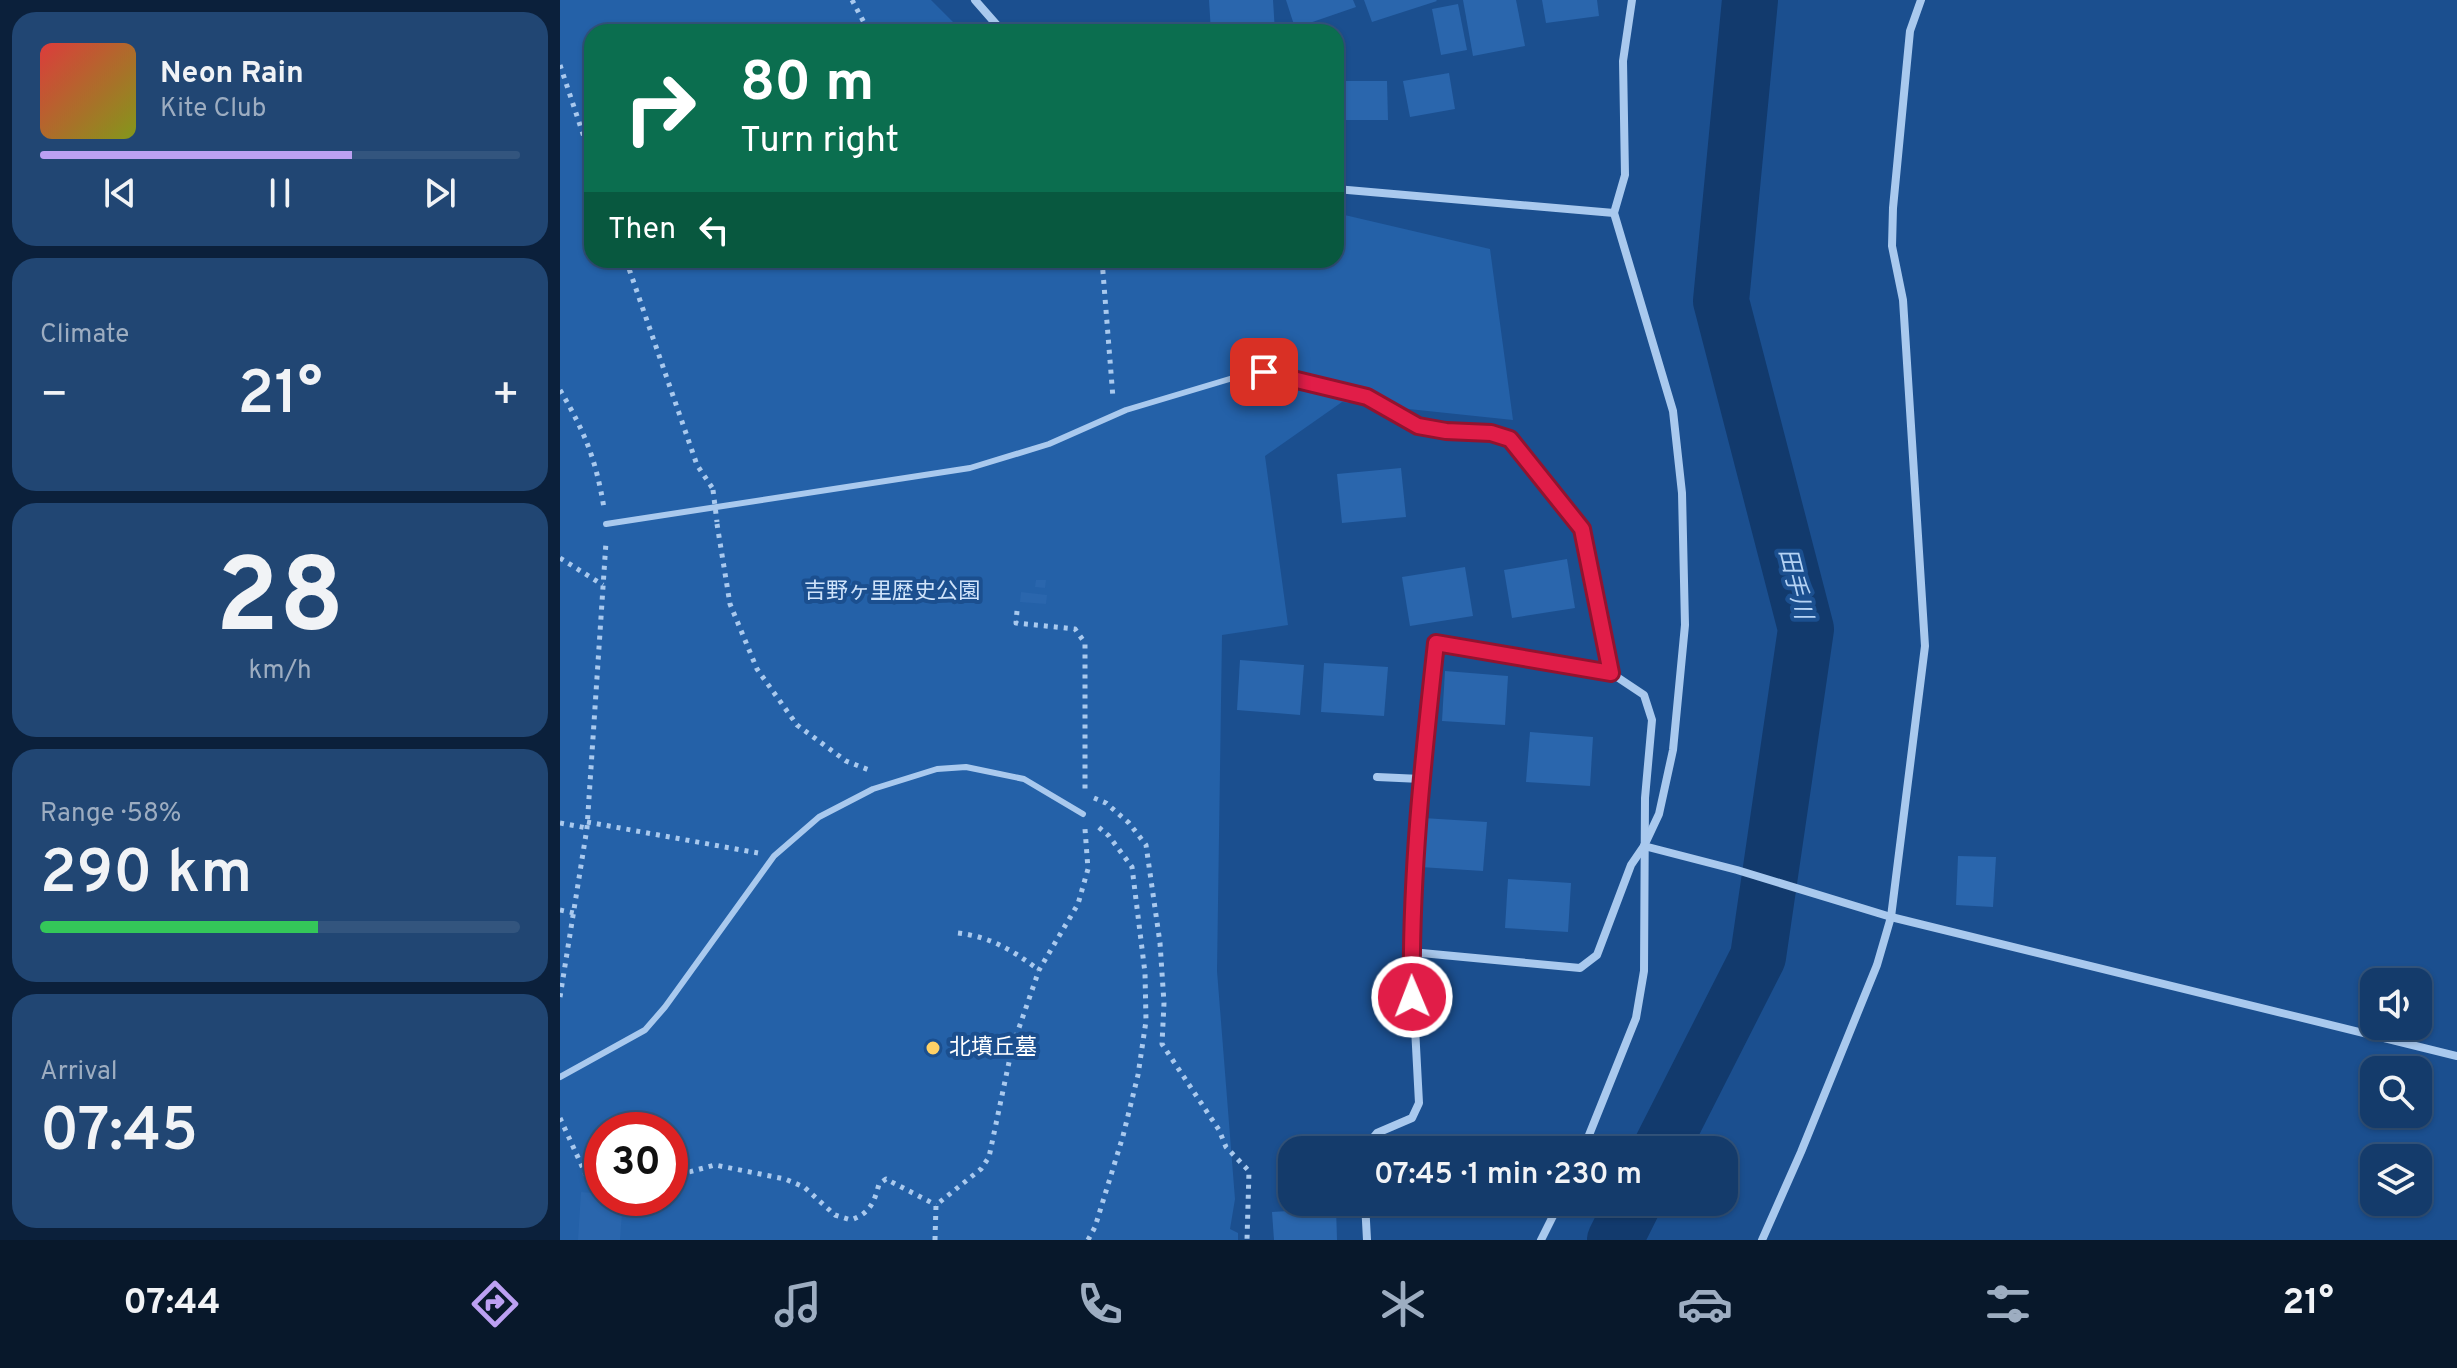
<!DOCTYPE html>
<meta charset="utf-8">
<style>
:root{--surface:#143b6b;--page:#214673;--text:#f1f3f6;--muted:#9dadc1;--line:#33557e;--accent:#bca0f2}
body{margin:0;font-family:Overpass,"Noto Sans JP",sans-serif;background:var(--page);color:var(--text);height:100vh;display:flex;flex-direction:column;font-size:30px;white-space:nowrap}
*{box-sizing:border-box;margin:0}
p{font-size:26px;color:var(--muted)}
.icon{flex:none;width:44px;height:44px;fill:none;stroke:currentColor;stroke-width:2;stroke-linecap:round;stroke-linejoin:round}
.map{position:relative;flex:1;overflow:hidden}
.drawer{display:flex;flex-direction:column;gap:12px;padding:12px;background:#0b203b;width:560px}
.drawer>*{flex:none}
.top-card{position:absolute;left:24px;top:24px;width:760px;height:244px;border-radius:24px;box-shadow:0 2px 6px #0004,0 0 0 2px var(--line);background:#0b6e4f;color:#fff;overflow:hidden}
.fabs{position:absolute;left:1800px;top:968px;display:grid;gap:16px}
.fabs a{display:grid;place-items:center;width:72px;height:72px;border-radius:16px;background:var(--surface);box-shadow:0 2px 6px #0004,0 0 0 2px var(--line);font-size:40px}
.speed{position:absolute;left:24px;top:1112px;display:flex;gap:16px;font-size:40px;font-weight:700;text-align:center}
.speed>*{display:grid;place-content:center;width:104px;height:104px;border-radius:50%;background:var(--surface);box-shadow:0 2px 6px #0004,0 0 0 2px var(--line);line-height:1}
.speed .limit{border:12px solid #d22;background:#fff;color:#111}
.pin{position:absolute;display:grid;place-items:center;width:68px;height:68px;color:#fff;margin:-34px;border-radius:16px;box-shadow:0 4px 12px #0006}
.me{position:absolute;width:88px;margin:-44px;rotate:359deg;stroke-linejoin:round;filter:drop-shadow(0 0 6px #0008)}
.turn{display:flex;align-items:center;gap:28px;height:168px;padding:0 24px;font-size:36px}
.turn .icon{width:104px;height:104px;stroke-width:2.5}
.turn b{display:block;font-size:56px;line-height:68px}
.then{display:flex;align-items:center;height:76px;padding:0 24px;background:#0003;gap:16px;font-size:30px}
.big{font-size:60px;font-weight:600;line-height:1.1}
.drawer .widget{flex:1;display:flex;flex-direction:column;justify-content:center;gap:12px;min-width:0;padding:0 28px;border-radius:24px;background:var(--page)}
.drawer .dial{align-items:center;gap:0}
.dial b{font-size:104px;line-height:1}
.song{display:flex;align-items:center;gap:24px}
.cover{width:96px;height:96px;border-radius:12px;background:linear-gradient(135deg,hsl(0 70% 55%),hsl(70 70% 35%))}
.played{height:8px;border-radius:4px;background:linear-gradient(90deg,var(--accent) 65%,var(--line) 65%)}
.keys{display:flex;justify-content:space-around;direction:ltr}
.heat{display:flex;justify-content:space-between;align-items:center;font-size:44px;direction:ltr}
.charge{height:12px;border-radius:6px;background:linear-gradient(90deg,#34c759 58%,var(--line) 0)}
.trip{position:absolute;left:718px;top:1136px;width:460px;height:80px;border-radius:24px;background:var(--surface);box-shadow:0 2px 6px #0004,0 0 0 2px var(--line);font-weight:600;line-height:80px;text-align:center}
.menu{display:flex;height:128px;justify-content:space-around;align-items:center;background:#08182b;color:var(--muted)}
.menu .icon{width:56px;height:56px}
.menu .on{color:var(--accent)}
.menu b{font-size:36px;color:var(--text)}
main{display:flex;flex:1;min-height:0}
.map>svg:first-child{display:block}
.green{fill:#2461a8;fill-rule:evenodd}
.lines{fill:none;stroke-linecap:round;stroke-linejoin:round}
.river{stroke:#123a6d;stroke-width:56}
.building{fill:#2a66ad}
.path{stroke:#a9c9ee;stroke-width:5;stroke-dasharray:4 6;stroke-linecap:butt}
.lane{stroke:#a9c9ee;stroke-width:6}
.street{stroke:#a9c9ee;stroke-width:8}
.path-bridge{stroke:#a9c9ee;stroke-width:5;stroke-dasharray:4 6;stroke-linecap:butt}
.route-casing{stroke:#92132f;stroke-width:20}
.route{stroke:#e11d48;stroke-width:14}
.poi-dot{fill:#ffd166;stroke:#1b4f8f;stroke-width:3}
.labels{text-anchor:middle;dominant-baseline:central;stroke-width:8;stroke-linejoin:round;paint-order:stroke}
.park-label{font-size:22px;fill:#cfe3fa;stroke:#1b4f8f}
.poi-label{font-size:22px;fill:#fff;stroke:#1b4f8f;text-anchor:start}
.water-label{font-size:24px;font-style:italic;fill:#b5d3f5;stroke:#1b4f8f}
</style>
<main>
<section class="drawer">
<div class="widget">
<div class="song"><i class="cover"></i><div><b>Neon Rain</b><p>Kite Club</p></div></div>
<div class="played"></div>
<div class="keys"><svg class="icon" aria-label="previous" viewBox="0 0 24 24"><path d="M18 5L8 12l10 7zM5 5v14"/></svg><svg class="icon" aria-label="pause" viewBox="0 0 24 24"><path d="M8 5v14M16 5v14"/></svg><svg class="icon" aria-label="next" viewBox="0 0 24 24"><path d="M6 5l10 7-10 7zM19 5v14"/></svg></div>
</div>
<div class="widget"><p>Climate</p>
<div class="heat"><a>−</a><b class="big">21°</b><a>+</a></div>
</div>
<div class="widget dial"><b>28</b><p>km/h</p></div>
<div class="widget"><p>Range · 58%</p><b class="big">290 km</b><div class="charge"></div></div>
<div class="widget"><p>Arrival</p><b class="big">07:45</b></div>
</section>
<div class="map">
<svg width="1897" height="1240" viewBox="0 0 1897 1240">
<rect width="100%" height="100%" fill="#1b4f8f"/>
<path class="green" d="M 0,0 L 371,0 L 403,32 L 32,32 L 32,260 L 776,260 L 776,213 L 930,249 L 953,420 L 782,402 L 705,456 L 728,625 L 662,635 L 657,971 L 675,1199 L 670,1229 L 678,1233 L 678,1240 L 0,1240 ZM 42,1130 L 110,1130 L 110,1198 L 42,1198 Z"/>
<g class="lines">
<g class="river">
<polyline points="1100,1150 1198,957 1246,629 1161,301 1190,0"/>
<polyline points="1055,1240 1074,1202"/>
</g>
</g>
<g class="building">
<polygon points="649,0 713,0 715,32 651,32"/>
<polygon points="726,0 793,0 796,7 735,28"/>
<polygon points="804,0 876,0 877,1 812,22"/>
<polygon points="903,0 956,0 965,46 913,56"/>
<polygon points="982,0 1037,0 1039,16 986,23"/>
<polygon points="898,4 907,50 881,55 872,9"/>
<polygon points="889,73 895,109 850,117 843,81"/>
<polygon points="776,81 827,81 828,120 776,120"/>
<polygon points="841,468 846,517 782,523 777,474"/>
<polygon points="1007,559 1015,608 952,618 944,570"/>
<polygon points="905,567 913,616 850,626 842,577"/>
<polygon points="476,580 486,580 485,588 475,587"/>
<polygon points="461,592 487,595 486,604 460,602"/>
<polygon points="680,660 744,665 740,715 677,710"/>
<polygon points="764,663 828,667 824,716 761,712"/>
<polygon points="885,671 948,676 945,725 882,721"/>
<polygon points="970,732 1033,737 1030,786 966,782"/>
<polygon points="863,818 927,822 923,871 860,867"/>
<polygon points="1398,856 1436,857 1433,907 1396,905"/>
<polygon points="948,879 1011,883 1008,932 945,928"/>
<polygon points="21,1192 42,1194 42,1198 63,1198 60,1240 18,1240"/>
<polygon points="776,1208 777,1240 714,1240 712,1212"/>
</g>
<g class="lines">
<g class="path">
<polyline points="292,0 309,32"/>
<polyline points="0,65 32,161"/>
<polyline points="66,260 137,465 153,489"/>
<polyline points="542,260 553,398"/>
<path d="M 0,390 C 25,432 36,460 44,508"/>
<polyline points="157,524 170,604 197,669 237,725 286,761 309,770"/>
<polyline points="0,558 43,585"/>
<polyline points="457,611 456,623 515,629 525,643 525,793"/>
<polyline points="534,798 546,803 569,823 586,845 600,943 604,1003 602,1044 659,1130 666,1147 689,1171 687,1240"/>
<polyline points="27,822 198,853"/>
<polyline points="0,823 27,828"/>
<polyline points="0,910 14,913"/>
<path d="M 398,933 C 431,937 452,950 479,970"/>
<polyline points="0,997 27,828 46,542"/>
<polyline points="0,1118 26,1175 42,1176"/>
<path d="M 110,1177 L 155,1165 L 225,1179 L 244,1187 L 275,1215 L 291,1220 C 310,1213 314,1203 319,1184 L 326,1179 L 376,1205"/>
<polyline points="375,1240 376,1205 421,1169 429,1157 452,1048 479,970 518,904 528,869 525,829"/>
<polyline points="528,1240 535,1227 563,1136 578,1075 586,1021 585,973 572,867 549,836 536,825"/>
</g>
<g class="lane">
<polyline points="46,524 410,468 489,444 566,410 683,375 704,372 807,397 858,426 886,431 931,433 950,439 1022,529 1051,673"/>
<polyline points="0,1077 85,1030 105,1007 214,856 259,817 313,789 377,769 406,767 464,779 523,814"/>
</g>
<g class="street">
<polyline points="415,0 443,32"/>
<polyline points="776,189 1054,213"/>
<polyline points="817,777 861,779"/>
<polyline points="1084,846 1177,870 1331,917 1897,1056"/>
<polyline points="851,952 1020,968 1037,955 1071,865 1084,846 1099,814 1113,750 1125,625 1122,493 1113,411 1054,213 1065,175 1063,61 1072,0"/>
<polyline points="803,1150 817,1133 852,1118 859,1103 851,952 861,779 876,643 1051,673 1084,695 1092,720 1085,798 1084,971 1076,1018 1023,1150"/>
<polyline points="805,1202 807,1240"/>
<polyline points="981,1240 1000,1202"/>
<polyline points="1202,1240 1241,1152 1317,965 1331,917 1365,646 1343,300 1332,246 1333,208 1350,31 1361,0"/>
</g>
<polyline class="path-bridge" points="153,490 157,522"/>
</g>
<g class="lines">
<defs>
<path id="route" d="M 704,372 L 807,397 L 858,426 L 886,431 L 931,433 L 950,439 L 1022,529 L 1051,673 L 876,643 C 863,760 850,879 852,997"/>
</defs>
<use href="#route" class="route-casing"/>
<use href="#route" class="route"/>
</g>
<circle class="poi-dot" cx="373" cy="1048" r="8"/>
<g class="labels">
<g class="park-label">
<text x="332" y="592">吉野ヶ里歴史公園</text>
</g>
<g class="poi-label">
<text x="389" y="1048">北墳丘墓</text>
</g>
<g class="water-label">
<text transform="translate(1234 584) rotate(76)">田手川</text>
</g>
</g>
</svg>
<div class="fabs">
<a><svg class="icon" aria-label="sound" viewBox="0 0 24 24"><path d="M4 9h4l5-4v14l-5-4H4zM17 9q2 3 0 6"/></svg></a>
<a><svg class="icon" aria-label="search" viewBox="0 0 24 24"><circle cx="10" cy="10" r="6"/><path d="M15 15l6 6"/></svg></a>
<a><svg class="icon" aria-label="layers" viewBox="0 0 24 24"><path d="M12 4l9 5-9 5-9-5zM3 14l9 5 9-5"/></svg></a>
</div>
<div class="speed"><div class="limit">30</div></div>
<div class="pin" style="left:704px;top:372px;background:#d93025"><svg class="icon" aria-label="arrive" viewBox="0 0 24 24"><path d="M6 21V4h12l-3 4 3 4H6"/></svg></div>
<svg class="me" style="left:852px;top:997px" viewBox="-20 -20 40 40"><circle r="17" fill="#e11d48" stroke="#fff" stroke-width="3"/><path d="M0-11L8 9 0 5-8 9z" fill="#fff"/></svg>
<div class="trip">07:45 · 1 min · 230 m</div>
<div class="top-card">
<div class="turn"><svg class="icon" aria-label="right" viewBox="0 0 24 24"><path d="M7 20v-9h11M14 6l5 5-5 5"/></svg><div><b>80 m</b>Turn right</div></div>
<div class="then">Then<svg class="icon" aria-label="left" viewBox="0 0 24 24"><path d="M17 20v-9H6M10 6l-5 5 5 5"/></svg></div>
</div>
</div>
</main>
<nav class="menu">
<b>07:44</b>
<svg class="icon on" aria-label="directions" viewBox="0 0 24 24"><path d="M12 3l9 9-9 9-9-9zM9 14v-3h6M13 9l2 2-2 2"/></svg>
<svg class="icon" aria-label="music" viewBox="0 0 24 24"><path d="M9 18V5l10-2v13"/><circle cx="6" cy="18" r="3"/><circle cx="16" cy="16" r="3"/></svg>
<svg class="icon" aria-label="phone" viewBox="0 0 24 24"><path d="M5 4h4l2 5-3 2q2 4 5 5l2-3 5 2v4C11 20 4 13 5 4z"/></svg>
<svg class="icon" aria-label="climate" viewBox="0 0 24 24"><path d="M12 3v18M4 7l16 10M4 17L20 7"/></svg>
<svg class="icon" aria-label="car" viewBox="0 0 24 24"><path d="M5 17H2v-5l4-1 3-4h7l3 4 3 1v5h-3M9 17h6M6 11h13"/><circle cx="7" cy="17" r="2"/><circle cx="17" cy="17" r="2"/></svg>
<svg class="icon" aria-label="filters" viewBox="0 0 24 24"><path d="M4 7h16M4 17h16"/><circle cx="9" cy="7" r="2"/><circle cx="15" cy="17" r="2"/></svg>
<b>21°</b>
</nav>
